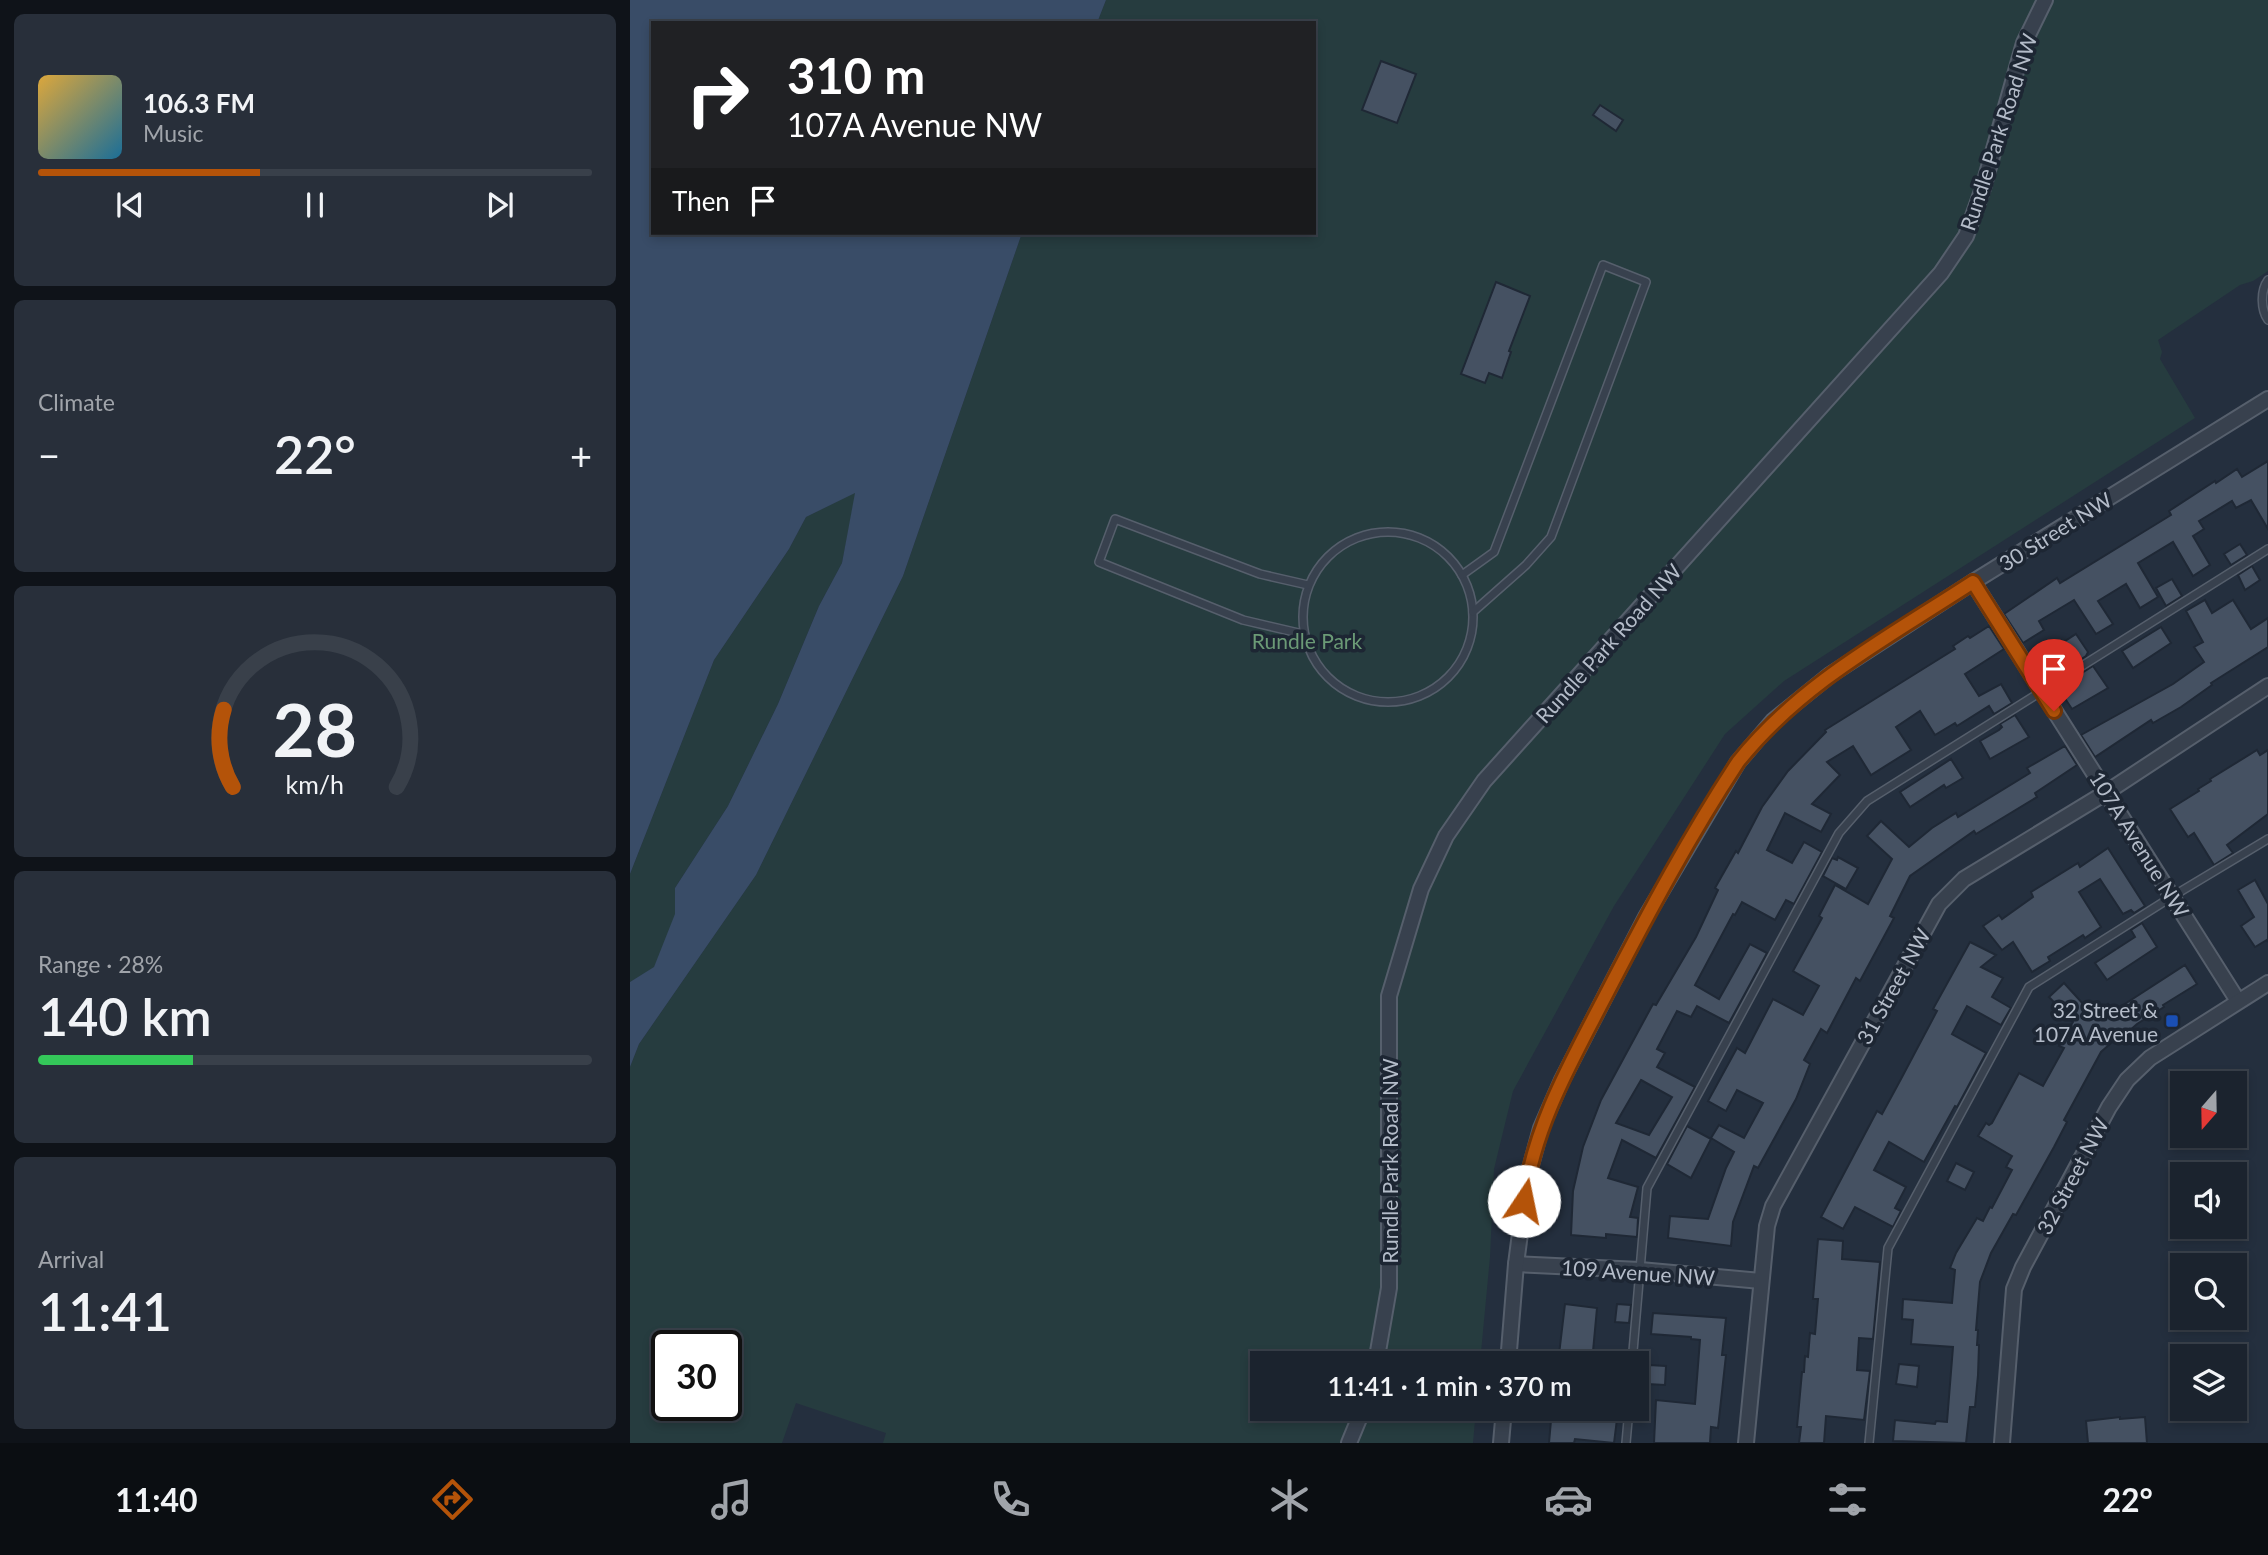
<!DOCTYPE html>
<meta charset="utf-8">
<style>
:root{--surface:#1b232e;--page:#282f3a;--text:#f1f3f6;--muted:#a0a4aa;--line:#39404a;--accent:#b45309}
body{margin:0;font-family:Lato,sans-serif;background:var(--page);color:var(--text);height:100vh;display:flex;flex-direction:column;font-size:26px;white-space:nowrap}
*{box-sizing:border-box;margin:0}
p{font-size:23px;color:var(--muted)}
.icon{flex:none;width:38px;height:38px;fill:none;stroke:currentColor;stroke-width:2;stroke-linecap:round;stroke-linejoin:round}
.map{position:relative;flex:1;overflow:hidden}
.panel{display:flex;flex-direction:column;gap:14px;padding:14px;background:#0f1319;width:630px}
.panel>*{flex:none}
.guide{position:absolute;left:21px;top:21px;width:665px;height:214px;border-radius:0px;box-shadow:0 4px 10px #0003,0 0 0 2px var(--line);background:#202124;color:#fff;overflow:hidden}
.needle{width:46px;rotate:200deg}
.controls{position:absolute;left:1540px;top:1071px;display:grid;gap:14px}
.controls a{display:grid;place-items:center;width:77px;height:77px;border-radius:0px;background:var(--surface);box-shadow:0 4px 10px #0003,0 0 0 2px var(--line);font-size:35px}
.speed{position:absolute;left:21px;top:1330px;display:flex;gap:14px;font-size:35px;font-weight:700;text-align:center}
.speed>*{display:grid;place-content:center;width:91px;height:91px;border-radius:50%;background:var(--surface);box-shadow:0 4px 10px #0003,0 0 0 2px var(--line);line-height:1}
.speed .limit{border:4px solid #111;border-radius:10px;background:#fff;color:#111}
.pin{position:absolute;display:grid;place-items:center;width:60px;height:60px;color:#fff;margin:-72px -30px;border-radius:50% 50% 50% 0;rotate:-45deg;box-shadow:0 0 7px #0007}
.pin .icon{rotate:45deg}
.me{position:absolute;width:77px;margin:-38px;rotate:11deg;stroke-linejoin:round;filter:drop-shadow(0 0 5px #0008)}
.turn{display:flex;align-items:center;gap:24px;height:147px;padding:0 21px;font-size:32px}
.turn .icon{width:91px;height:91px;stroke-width:2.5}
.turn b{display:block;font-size:49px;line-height:60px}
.then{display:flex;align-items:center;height:66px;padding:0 21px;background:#0003;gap:14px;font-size:26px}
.big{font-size:52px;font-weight:600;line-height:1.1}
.panel .tile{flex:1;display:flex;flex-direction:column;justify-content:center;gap:10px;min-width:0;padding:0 24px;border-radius:10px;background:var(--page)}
.panel .dial{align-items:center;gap:0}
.dial svg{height:182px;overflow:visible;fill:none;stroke:var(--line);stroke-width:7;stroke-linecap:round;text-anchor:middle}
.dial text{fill:var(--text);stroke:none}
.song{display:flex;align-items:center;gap:21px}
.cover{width:84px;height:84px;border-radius:10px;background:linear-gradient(135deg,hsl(40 70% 55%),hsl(200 70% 35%))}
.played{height:7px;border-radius:4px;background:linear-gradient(90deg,var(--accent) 40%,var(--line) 40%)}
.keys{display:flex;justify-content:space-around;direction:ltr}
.heat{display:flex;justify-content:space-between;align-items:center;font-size:38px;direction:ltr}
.charge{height:10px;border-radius:5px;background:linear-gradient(90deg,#34c759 28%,var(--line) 0)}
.trip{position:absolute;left:620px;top:1351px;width:399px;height:70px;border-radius:0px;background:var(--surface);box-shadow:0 4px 10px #0003,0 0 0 2px var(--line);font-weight:600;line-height:70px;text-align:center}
.menu{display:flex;height:112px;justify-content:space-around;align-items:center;background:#0b0e12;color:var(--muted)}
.menu .icon{width:49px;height:49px}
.menu .current{color:var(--accent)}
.menu b{font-size:32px;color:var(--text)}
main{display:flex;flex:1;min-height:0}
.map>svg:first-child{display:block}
.green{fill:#263c3f;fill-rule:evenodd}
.water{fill:#394c67}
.building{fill:#455162;stroke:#1f2835;stroke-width:2;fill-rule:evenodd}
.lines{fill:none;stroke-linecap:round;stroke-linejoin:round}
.service-casing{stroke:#565f6c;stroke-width:10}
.minor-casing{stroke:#565f6c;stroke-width:18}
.service{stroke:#38414e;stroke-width:7}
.minor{stroke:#38414e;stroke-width:14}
.route-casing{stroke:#753606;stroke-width:18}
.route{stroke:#b45309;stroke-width:12}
.transit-dot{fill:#1a4fb4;stroke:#1d2633;stroke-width:2.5}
.labels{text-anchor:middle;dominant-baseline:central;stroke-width:7;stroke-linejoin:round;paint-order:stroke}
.street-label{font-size:21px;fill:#b4bcc9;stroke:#1d2633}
.park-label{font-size:21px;fill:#6b9a76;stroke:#1d2633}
.poi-label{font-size:21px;fill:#b4bcc9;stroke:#1d2633;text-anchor:end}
</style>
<main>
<section class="panel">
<div class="tile">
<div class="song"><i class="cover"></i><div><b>106.3 FM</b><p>Music</p></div></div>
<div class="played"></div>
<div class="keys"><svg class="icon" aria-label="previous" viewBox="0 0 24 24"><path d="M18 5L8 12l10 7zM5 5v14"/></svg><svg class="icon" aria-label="pause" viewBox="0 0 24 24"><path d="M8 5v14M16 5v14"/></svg><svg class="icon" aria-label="next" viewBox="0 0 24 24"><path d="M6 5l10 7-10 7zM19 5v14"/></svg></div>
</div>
<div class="tile"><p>Climate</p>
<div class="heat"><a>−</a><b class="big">22°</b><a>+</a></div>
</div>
<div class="tile dial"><svg viewBox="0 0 100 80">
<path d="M14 69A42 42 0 1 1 86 69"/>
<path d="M14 69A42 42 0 0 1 10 35" stroke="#b45309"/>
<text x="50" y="56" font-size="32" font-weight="700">28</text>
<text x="50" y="72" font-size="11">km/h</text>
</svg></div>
<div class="tile"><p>Range · 28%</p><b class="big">140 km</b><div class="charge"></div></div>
<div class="tile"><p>Arrival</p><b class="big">11:41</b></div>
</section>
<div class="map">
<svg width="1638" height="1443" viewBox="0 0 1638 1443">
<rect width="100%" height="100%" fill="#242f3e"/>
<g class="green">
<path d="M 476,0 L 1638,0 L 1638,271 L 1623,281 L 1610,285 L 1528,340 L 1532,352 L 1530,359 L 1565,418 L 1154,681 L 1095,734 L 984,906 L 883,1091 L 864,1169 L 860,1257 L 850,1363 L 632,1363 L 632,1409 L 846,1409 L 843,1443 L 253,1443 L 256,1433 L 166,1403 L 152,1443 L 0,1443 L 0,1067 L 9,1044 L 126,875 L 273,576 L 392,233 L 684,233 L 684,23 L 467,23 ZM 37,1346 L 96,1346 L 96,1405 L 37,1405 Z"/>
<polygon points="226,492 212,563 189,606 148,704 98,806 45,888 46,914 24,968 0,982 0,874 84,660 159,549 176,517"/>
</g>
<polygon class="water" points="0,0 476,0 467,23 23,23 23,233 392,233 273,576 126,875 9,1044 0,1067 0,982 24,967 45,914 45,888 98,806 148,704 189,606 212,563 225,493 176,517 159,549 84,660 0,874"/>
<g class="building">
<polygon points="751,61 786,74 767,123 732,110"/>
<polygon points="970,105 993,120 986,131 963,115"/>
<polygon points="866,282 900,296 879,351 881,352 872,378 859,373 855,383 831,374"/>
<polygon points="1638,461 1638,529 1621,500 1606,508 1602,501 1569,521 1574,529 1563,536 1580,565 1563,576 1543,542 1508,563 1528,597 1510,608 1496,584 1468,601 1483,624 1466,634 1444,600 1409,621 1414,630 1393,643 1374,614 1427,578 1430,583 1541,515 1539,511 1585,481 1586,483 1607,469 1612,477"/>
<polygon points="1610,544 1617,555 1601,565 1594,554"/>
<polygon points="1622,566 1630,580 1615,590 1608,575"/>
<polygon points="1542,579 1552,596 1536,606 1526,588"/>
<polygon points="1575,600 1582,613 1603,600 1621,629 1638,618 1638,647 1581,683 1582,685 1551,707 1523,723 1521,720 1465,757 1451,735 1543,684 1574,662 1564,647 1573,642 1556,611"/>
<path d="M 1359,626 L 1374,649 L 1335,674 L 1349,696 L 1371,684 L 1382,703 L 1364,714 L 1359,706 L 1327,726 L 1325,723 L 1305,735 L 1290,711 L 1266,727 L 1281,750 L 1241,775 L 1223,746 L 1197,762 L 1210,775 L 1182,804 L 1201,814 L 1191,832 L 1155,813 L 1137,850 L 1162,863 L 1174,842 L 1192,852 L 1164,904 L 1156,900 L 1145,920 L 1112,902 L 1105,915 L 1103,914 L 1065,985 L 1089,999 L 1120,944 L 1137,953 L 1099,1023 L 1067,1006 L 1061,1017 L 1047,1011 L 1027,1049 L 1035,1053 L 1027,1067 L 1065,1087 L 1026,1158 L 992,1140 L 978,1178 L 1008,1187 L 1000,1217 L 1008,1218 L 1007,1237 L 976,1234 L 976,1238 L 941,1235 L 943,1191 L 953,1147 L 971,1100 L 1023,1004 L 1026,1005 L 1066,937 L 1088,890 L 1085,888 L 1106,851 L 1108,853 L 1132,807 L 1158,771 L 1196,732 L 1195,730 L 1325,649 L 1323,646 L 1338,636 L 1340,638 ZM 1011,1080 L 1042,1097 L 1019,1135 L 986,1123 Z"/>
<polygon points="1531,627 1541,643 1503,668 1492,651"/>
<polygon points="1446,634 1458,652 1456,656 1422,678 1412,662 1432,650 1429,645"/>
<polygon points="1463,666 1478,688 1442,709 1428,688"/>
<polygon points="1385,715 1399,737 1360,759 1350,741 1369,730 1372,727 1370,724"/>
<polygon points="1435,746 1447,765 1405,793 1407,797 1346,834 1344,831 1280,876 1260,916 1264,918 1230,981 1226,978 1197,1033 1191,1029 1174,1060 1180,1064 1166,1099 1128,1168 1124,1166 1103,1222 1101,1246 1038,1238 1040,1216 1078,1219 1096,1168 1104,1152 1081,1138 1089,1125 1114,1138 1133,1103 1107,1090 1096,1111 1078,1101 1107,1048 1115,1053 1143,999 1173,1015 1189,986 1163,971 1192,918 1189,916 1205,885 1238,904 1262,859 1237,836 1251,821 1279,847 1302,828 1326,813 1328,817 1400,773 1397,768"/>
<polygon points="1627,750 1630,755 1638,750 1638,814 1597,845 1603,853 1584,865 1564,833 1558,837 1540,809 1569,791 1568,789 1581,781 1580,779"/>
<polygon points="1321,759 1333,778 1316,788 1314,785 1280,807 1270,792"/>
<polygon points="1478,848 1515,906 1504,913 1501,910 1493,914 1470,879 1449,892 1471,927 1455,938 1453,935 1418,957 1420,961 1402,972 1383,942 1372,950 1353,926 1369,915 1372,919 1403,897 1401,892 1448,863 1450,867"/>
<polygon points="1208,857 1228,868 1216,889 1193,876 1202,858 1207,860"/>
<polygon points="1625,880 1638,904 1638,942 1637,940 1625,947 1611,926 1624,917 1608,890"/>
<polygon points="1512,923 1527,947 1477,980 1465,963 1505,937 1501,930"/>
<polygon points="1340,942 1366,955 1351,967 1373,978 1362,997 1381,1008 1371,1025 1337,1006 1322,1034 1356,1053 1327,1107 1325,1106 1294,1162 1259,1142 1244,1170 1276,1187 1265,1208 1271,1211 1263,1227 1225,1207 1213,1229 1191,1217 1247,1111 1252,1114 1271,1079 1307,1011 1303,1009"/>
<polygon points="1555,965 1567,984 1533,1005 1534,1007 1507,1024 1490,1039 1488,1037 1471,1052 1434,1120 1437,1122 1424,1147 1386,1215 1383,1214 1361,1253 1350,1282 1346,1330 1348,1330 1347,1345 1349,1345 1348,1375 1345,1407 1340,1407 1336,1443 1263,1441 1265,1420 1305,1424 1306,1421 1317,1422 1323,1347 1281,1344 1283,1320 1272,1319 1273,1299 1322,1303 1325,1270 1320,1268 1326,1253 1347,1218 1353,1221 1360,1207 1362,1208 1382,1170 1376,1167 1382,1156 1348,1136 1356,1123 1359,1125 1362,1123 1389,1073 1413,1086 1434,1048 1429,1046 1443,1022 1419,997 1434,983 1465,1017 1478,1004 1484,1011"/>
<polygon points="1057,1126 1081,1139 1061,1178 1037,1164"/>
<polygon points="1326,1163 1344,1172 1335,1190 1317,1181"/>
<polygon points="1188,1239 1213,1241 1212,1259 1250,1262 1243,1339 1229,1338 1227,1370 1240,1371 1234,1420 1196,1416 1194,1443 1169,1443 1171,1427 1167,1427 1172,1372 1174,1372 1175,1356 1178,1357 1180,1333 1185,1334 1188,1299 1183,1299"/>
<polygon points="935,1304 967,1308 962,1362 928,1363"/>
<polygon points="987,1304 1001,1305 999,1323 985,1322"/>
<polygon points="1023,1313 1096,1318 1092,1355 1096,1355 1088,1428 1081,1427 1080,1443 1024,1443 1026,1400 1065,1404 1070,1340 1061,1339 1061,1337 1021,1334"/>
<polygon points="1269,1364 1289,1366 1287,1387 1266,1384"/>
<polygon points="1019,1365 1036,1366 1035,1385 1017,1384"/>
<polygon points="922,1409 943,1409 943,1414 987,1419 984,1443 945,1439 944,1443 919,1443"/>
<polygon points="1490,1417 1490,1419 1515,1417 1517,1443 1458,1443 1456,1421"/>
</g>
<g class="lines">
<defs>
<g id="service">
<path d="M 1638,280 C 1630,291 1631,310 1638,320"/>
<circle cx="758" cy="617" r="85"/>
<polyline points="832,575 864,552 973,265 1016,282 921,537 896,565 843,612"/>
<polyline points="673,634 613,620 469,562 485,519 630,574 678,585"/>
<polyline points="1002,1363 1017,1188 1209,833 1237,801 1638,549"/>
<polyline points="996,1443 999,1409"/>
<polyline points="1239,1443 1258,1248 1399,987 1543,896 1638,839"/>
</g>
<g id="minor">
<polyline points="1343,582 1608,1001"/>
<polyline points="886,1264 1010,1270 1131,1281"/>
<polyline points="746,1363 759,1288 759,996 791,889 816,836 854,781 1311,273 1336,236 1353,188 1394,43 1415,0"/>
<polyline points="878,1363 886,1264 897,1180 911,1128 932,1080 1016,917 1108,762 1143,721 1200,675 1343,582 1638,399"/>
<polyline points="719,1443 733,1409"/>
<polyline points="871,1443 874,1409"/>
<polyline points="1116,1443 1137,1226 1143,1206 1309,904 1334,879 1477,792 1638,686"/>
<polyline points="1372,1443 1384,1289 1393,1267 1479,1107 1497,1080 1520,1058 1638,983"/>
</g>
</defs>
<use href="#service" class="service-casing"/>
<use href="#minor" class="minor-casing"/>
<use href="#service" class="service"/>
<use href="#minor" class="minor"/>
</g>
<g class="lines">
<defs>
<path id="route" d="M 894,1201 C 904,1124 944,1057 979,989 C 1019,912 1060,835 1108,762 C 1171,683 1259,637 1343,582 L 1424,711"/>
</defs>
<use href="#route" class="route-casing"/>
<use href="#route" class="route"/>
</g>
<rect class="transit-dot" x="1535" y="1014" width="14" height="14" rx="3.5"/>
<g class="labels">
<g class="street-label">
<text transform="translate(1368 132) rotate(-72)">Rundle Park Road NW</text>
<text transform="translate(1425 531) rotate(-32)">30 Street NW</text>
<text transform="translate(978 643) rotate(-48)">Rundle Park Road NW</text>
<text transform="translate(1510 844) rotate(58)">107A Avenue NW</text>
<text transform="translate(1263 986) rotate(-61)">31 Street NW</text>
<text transform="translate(759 1161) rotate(-90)">Rundle Park Road NW</text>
<text transform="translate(1442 1176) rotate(-62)">32 Street NW</text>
<text transform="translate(1008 1272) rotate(4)">109 Avenue NW</text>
</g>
<g class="park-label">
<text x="677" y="640">Rundle Park</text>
</g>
<g class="poi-label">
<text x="1528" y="1009">32 Street &amp;<tspan x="1528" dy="24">107A Avenue</tspan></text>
</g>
</g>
</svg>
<div class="controls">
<a><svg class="needle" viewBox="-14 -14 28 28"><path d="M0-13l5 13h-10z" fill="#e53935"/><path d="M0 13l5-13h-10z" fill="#a0a4aa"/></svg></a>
<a><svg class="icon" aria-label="sound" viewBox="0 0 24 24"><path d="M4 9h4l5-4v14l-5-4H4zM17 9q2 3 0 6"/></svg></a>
<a><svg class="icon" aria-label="search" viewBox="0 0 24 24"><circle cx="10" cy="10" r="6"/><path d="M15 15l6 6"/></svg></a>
<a><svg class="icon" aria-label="layers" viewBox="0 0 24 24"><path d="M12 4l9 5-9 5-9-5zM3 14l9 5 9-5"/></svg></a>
</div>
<div class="speed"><div class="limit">30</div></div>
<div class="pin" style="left:1424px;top:711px;background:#d93025"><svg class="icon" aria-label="arrive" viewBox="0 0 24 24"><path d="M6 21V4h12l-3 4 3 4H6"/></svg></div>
<svg class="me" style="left:894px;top:1201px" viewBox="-20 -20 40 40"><circle r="19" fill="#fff"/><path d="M0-13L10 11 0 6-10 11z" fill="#b45309"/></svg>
<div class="trip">11:41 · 1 min · 370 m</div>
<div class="guide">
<div class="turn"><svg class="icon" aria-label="right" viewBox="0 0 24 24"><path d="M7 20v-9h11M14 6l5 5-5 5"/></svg><div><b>310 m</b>107A Avenue NW</div></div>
<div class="then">Then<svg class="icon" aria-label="arrive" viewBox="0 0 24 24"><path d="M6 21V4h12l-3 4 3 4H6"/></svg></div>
</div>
</div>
</main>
<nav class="menu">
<b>11:40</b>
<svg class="icon current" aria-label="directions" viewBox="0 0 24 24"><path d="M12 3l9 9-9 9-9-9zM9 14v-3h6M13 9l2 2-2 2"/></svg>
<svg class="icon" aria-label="music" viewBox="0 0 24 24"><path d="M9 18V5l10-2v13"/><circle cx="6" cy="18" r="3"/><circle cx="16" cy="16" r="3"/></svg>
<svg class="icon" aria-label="phone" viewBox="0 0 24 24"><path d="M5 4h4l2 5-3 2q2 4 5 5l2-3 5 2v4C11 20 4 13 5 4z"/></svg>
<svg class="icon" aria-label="climate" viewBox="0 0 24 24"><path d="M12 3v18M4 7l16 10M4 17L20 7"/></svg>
<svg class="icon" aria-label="car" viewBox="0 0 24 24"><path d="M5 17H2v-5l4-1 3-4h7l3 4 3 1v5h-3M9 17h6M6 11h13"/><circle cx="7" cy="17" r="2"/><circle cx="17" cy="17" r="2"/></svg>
<svg class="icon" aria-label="filters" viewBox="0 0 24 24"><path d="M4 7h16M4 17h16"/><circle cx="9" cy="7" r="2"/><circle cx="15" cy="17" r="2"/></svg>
<b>22°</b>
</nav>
